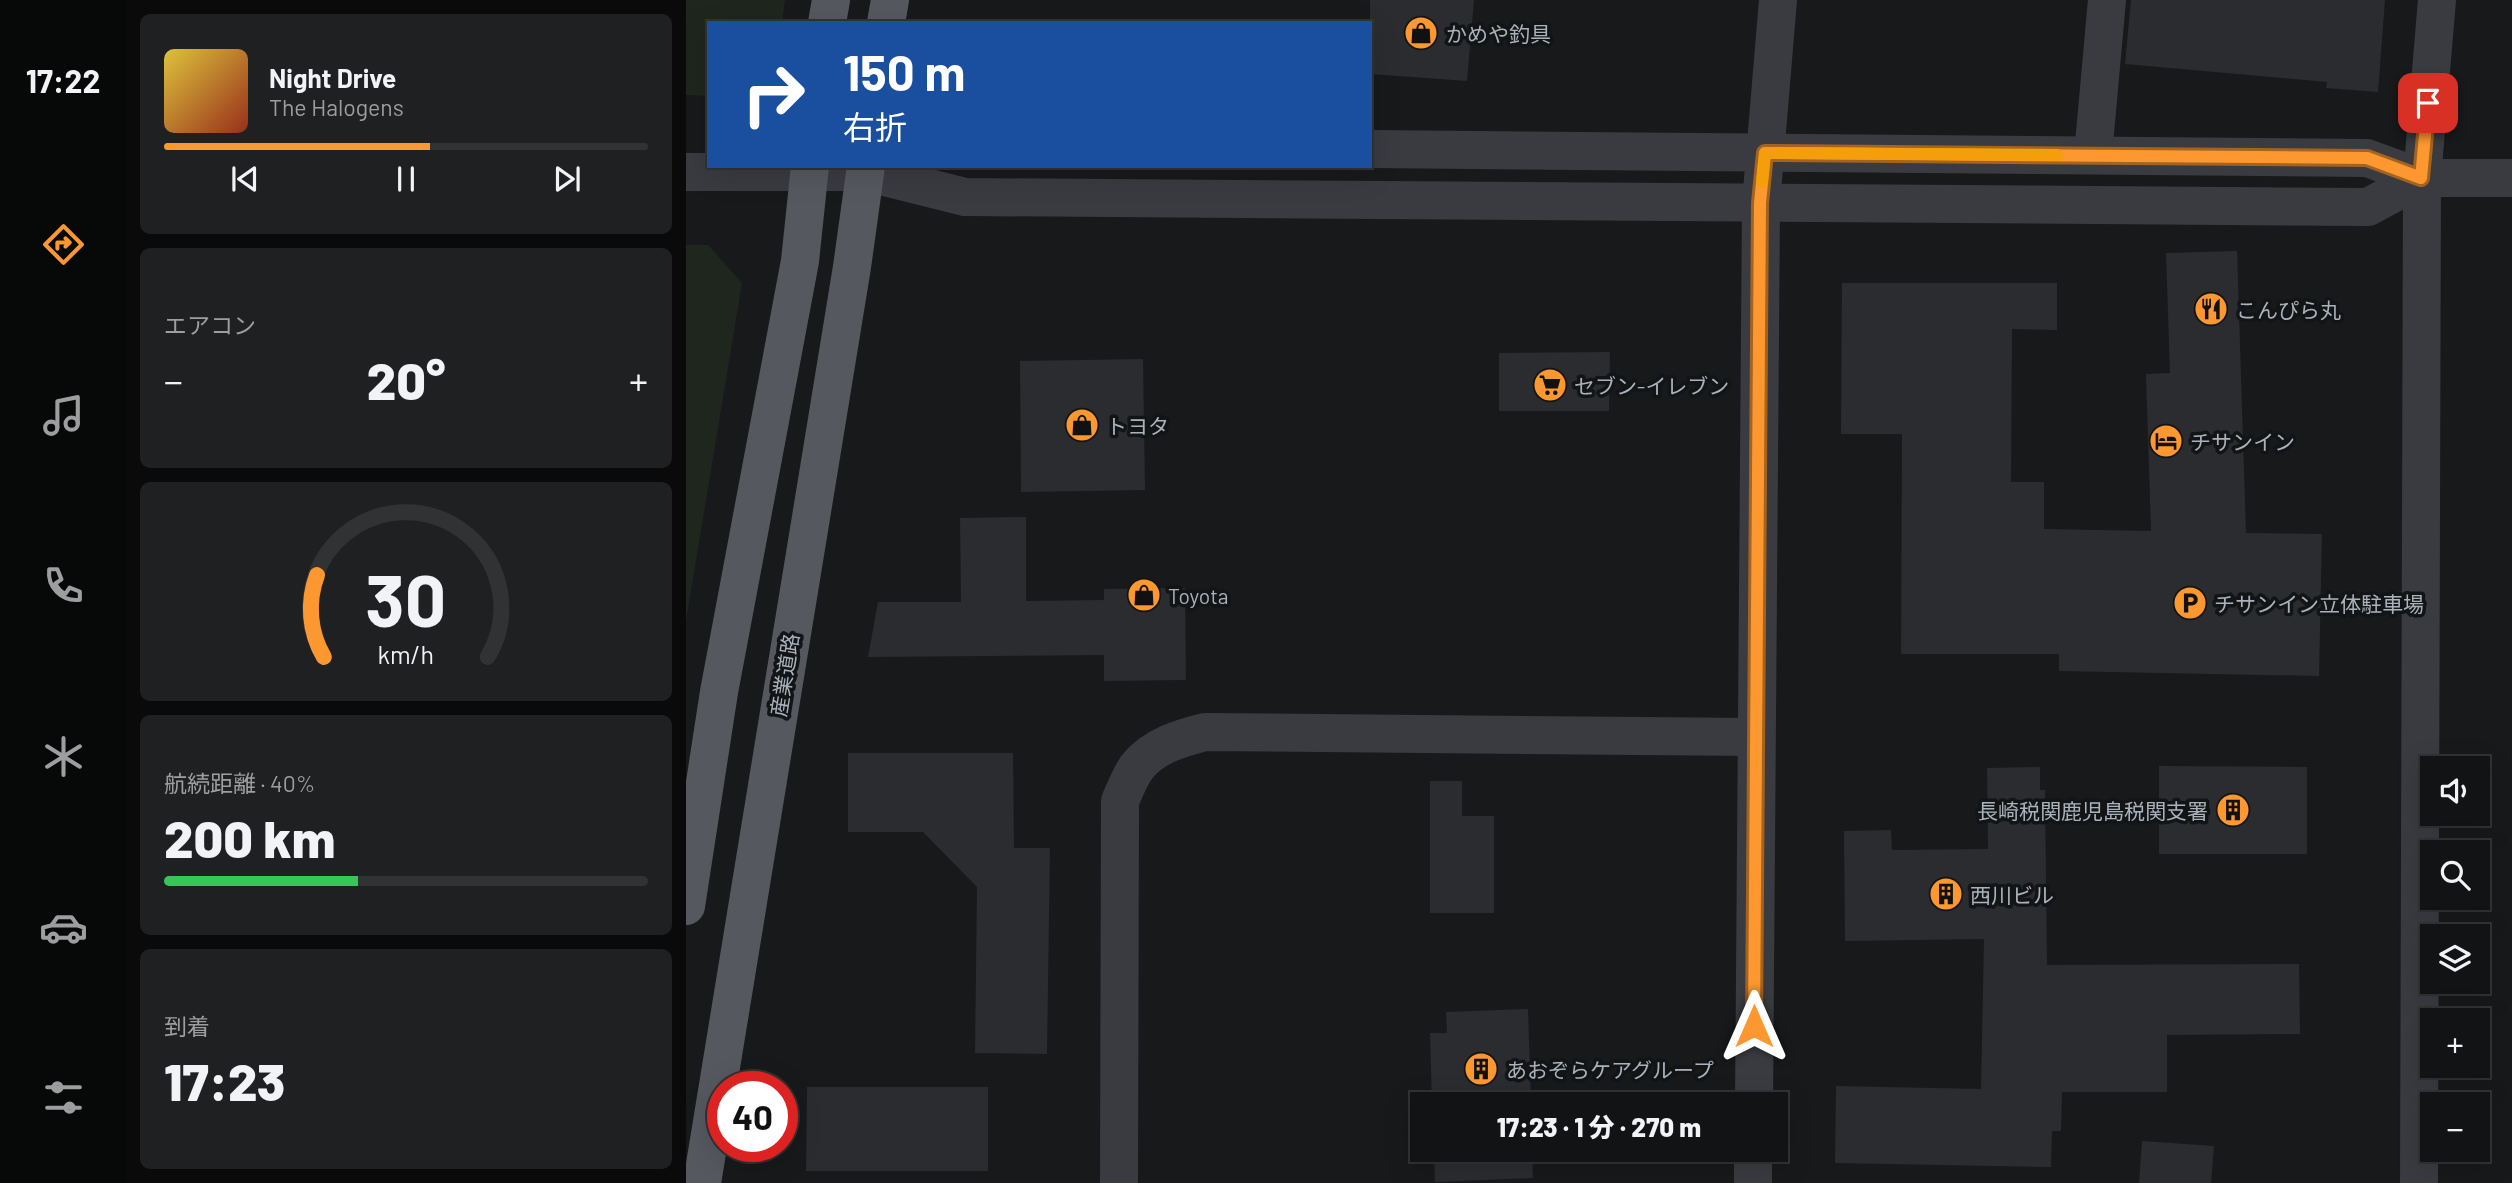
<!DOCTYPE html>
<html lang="ja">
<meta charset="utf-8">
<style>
:root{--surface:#121314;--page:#1f2022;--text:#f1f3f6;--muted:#9c9ea0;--line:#313234;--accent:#fc982f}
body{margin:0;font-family:Barlow,"Noto Sans JP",sans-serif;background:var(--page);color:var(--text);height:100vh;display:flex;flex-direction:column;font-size:26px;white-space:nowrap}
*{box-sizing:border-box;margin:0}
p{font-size:23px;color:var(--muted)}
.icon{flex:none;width:38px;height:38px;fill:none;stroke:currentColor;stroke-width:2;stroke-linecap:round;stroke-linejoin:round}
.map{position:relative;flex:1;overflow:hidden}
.panel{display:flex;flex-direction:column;gap:14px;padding:14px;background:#0a0a0b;width:560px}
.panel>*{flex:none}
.banner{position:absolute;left:21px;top:21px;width:665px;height:147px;border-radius:0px;box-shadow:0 7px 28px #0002,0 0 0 2px var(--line);background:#1a4fa0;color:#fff;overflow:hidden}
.controls{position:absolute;left:1734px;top:756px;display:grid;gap:14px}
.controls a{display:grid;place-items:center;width:70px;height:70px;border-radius:0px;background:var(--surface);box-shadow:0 7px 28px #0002,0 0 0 2px var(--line);font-size:35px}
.speed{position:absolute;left:21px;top:1071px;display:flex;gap:14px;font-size:35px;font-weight:700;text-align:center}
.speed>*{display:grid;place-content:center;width:91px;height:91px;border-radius:50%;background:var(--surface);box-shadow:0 7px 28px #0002,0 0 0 2px var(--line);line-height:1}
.speed .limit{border:10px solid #d22;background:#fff;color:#111}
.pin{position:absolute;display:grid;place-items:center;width:60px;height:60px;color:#fff;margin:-30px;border-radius:14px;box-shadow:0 4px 10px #0006}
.me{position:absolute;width:77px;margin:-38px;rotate:0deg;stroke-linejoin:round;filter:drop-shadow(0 0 5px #0008)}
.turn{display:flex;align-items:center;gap:24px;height:147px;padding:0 21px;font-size:32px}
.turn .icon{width:91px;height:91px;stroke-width:2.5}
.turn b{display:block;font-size:49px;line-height:60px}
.big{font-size:52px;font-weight:800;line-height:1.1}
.panel .widget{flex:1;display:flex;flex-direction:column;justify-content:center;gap:10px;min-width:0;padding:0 24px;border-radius:10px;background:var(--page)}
.panel .dial{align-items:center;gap:0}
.dial svg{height:182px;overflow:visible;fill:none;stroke:var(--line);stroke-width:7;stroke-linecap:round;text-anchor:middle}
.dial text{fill:var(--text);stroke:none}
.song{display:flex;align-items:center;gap:21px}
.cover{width:84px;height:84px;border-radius:10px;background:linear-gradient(135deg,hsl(50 70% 55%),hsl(10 70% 35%))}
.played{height:7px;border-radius:4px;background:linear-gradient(90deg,var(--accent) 55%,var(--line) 55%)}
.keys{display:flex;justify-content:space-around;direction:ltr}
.heat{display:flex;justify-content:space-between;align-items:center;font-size:38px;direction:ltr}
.charge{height:10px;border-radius:5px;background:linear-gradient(90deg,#34c759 40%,var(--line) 0)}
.trip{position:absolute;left:724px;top:1092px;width:378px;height:70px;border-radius:0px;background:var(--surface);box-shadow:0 7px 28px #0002,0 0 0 2px var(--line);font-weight:800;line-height:70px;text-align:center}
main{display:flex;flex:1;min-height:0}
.menu{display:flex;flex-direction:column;width:126px;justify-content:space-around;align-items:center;background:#070808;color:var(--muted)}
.menu .icon{width:49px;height:49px}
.menu .selected{color:var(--accent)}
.menu b{font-size:32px;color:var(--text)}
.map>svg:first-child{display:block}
.green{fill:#1e261e}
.building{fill:#2b2c2f}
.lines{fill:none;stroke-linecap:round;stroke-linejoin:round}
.minor{stroke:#393b40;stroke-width:38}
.major{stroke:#55595f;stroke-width:38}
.route-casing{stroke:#a4631f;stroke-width:18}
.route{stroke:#fc982f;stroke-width:12}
.slow{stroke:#f59e0b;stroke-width:12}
.labels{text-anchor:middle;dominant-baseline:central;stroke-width:7;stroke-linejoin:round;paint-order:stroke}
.poi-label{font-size:21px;fill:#aab2bb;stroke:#131416;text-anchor:start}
.street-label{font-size:21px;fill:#aab2bb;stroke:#131416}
</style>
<main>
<nav class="menu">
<b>17:22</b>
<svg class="icon selected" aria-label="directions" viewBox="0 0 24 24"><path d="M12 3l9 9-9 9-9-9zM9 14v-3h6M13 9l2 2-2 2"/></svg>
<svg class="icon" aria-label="music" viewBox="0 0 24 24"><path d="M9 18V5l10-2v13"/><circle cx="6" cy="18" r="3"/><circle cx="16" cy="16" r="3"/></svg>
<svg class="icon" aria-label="phone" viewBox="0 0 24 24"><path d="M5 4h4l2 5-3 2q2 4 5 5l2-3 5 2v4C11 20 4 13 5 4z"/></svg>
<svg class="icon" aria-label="climate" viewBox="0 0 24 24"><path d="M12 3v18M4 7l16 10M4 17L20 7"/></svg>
<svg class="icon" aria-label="car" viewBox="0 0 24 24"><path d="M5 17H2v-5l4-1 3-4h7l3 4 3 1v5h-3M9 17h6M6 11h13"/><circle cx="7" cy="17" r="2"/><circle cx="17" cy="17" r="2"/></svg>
<svg class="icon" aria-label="filters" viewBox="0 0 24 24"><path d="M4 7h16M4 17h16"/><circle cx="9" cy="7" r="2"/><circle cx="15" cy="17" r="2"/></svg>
</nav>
<section class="panel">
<div class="widget">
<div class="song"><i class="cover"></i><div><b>Night Drive</b><p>The Halogens</p></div></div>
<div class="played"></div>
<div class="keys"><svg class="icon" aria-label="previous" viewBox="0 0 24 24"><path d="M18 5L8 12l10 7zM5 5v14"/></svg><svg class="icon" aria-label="pause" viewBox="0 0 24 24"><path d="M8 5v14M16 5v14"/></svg><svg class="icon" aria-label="next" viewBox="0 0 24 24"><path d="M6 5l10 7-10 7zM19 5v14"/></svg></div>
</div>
<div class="widget"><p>エアコン</p>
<div class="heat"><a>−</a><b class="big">20°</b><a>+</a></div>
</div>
<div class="widget dial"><svg viewBox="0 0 100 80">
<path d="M14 69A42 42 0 1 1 86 69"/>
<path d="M14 69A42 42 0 0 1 11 33" stroke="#fc982f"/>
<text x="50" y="56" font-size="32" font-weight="700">30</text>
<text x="50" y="72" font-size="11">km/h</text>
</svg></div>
<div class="widget"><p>航続距離 · 40%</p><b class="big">200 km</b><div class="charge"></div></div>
<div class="widget"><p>到着</p><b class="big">17:23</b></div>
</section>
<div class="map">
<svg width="1826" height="1183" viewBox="0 0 1826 1183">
<rect width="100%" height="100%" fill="#18191b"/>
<g class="green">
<polygon points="0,0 99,0 96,23 23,23 23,96 0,95"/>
<polygon points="0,245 22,245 56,283 0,621"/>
</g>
<g class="building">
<polygon points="684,0 788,0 781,81 684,74"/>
<polygon points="1445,0 1699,0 1692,92 1640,88 1641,82 1439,64"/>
<polygon points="1551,251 1560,533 1636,534 1633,676 1373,671 1373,654 1215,654 1216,434 1155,434 1156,283 1371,283 1371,330 1326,329 1325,482 1358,482 1358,529 1465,531 1460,374 1484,373 1480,253"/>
<polygon points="924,352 923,411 813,411 813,353"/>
<polygon points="457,359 459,490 335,492 334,361"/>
<polygon points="340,517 340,601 418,600 418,589 499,588 500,680 418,681 418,655 182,657 192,602 275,602 274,518"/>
<polygon points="162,753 327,753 328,848 364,848 361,1054 289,1053 291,887 237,832 162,832"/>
<polygon points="1473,766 1621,767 1621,854 1473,854"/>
<polygon points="1354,767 1354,790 1359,790 1361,965 1613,964 1614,1034 1481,1035 1481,1092 1376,1092 1375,1131 1366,1131 1365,1167 1149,1163 1150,1086 1295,1089 1298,939 1159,941 1158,831 1205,830 1206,850 1302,849 1301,768"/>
<polygon points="744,781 776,781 776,816 808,816 808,913 744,913"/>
<polygon points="842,1009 845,1104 746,1104 744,1033 761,1033 760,1012"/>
<polygon points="121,1087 302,1087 302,1171 120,1171"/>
<polygon points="1456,1141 1528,1146 1525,1183 1453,1183"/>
<polygon points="748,1150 846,1150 847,1178 749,1182"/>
</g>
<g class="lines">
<g class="minor">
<polyline points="684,149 1681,158 1736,178 1826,178"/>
<polyline points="1407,155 1421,0"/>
<polyline points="0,172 179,172 202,166"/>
<polyline points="179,172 279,197 1682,207 1736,178"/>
<polyline points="1068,1104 1075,203 1092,0"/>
<path d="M 433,1183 L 434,801 C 439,790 444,776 451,767 C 467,746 495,738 519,732 L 1070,737"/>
<polyline points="1067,1183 1067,1150"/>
<polyline points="1733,1183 1736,178 1751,0"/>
</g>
<g class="major">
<polyline points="141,23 145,0"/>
<polyline points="200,23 204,0"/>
<polyline points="0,906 33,692 114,261 124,166"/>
<polyline points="16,1183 166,267 180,166"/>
</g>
</g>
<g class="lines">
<defs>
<polyline id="route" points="1068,1026 1074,203 1079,153 1681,158 1735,178 1742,103"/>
</defs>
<use href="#route" class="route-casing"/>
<use href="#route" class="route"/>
<polyline class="slow" points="1076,182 1079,153 1371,155"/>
</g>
<defs>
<symbol id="shop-disc" viewBox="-11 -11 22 22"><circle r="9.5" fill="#fc982f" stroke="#131416"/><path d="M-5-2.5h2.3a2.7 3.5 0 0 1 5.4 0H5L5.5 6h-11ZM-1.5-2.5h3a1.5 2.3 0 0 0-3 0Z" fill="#111"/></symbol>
<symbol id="restaurant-disc" viewBox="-11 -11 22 22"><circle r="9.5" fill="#fc982f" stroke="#131416"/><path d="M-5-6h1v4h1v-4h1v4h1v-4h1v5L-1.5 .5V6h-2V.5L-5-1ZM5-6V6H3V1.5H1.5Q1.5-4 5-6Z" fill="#111"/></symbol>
<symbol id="supermarket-disc" viewBox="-11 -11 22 22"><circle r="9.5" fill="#fc982f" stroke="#131416"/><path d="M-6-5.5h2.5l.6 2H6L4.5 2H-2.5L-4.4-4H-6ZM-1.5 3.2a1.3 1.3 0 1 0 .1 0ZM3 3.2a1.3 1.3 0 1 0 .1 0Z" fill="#111"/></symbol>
<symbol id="hotel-disc" viewBox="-11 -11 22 22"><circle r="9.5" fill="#fc982f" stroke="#131416"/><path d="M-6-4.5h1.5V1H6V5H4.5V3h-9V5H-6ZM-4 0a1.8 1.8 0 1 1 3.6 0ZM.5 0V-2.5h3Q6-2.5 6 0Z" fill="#111"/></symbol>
<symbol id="parking-disc" viewBox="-11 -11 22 22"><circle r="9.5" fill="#fc982f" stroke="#131416"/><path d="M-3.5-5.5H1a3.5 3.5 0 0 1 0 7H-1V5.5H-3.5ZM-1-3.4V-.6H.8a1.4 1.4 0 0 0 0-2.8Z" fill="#111"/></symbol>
<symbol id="building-disc" viewBox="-11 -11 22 22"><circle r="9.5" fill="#fc982f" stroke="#131416"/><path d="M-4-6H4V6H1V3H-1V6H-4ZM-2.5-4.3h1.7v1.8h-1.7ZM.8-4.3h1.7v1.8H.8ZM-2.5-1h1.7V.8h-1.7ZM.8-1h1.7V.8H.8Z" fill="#111"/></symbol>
</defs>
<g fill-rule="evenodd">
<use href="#shop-disc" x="716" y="14" width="38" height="38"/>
<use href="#restaurant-disc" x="1506" y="290" width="38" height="38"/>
<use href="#supermarket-disc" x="845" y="366" width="38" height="38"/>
<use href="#shop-disc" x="377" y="406" width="38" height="38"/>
<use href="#hotel-disc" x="1461" y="422" width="38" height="38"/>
<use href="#shop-disc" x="439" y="576" width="38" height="38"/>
<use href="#parking-disc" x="1485" y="584" width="38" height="38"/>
<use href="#building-disc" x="1528" y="791" width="38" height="38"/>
<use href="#building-disc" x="1241" y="875" width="38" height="38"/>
<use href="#building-disc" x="776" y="1050" width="38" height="38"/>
</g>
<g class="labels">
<g class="poi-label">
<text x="760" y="33">かめや釣具</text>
<text x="1550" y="309">こんぴら丸</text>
<text x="888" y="385">セブン-イレブン</text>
<text x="420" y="425">トヨタ</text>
<text x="1504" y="441">チサンイン</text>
<text x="482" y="595">Toyota</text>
<text x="1528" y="603">チサンイン立体駐車場</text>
<text x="1522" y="810" text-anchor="end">長崎税関鹿児島税関支署</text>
<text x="1284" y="894">西川ビル</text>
<text x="820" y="1069">あおぞらケアグループ</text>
</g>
<g class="street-label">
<text transform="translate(98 675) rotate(-81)">産業道路</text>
</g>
</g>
</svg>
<div class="controls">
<a><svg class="icon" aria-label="sound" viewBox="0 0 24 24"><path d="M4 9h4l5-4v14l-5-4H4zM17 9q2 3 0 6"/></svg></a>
<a><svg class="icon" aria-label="search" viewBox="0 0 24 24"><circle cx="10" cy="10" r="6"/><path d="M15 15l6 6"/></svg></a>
<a><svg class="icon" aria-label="layers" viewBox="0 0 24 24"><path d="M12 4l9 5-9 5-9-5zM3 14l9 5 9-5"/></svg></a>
<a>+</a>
<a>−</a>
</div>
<div class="speed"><div class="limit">40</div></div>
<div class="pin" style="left:1742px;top:103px;background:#d93025"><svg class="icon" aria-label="arrive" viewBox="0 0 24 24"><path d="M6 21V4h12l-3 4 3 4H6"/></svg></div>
<svg class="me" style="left:1068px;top:1026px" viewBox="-20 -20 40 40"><path d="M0-17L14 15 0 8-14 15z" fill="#fc982f" stroke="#fff" stroke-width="4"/></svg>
<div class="trip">17:23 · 1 分 · 270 m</div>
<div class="banner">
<div class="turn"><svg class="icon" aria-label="right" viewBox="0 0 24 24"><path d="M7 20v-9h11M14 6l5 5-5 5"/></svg><div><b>150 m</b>右折</div></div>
</div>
</div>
</main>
